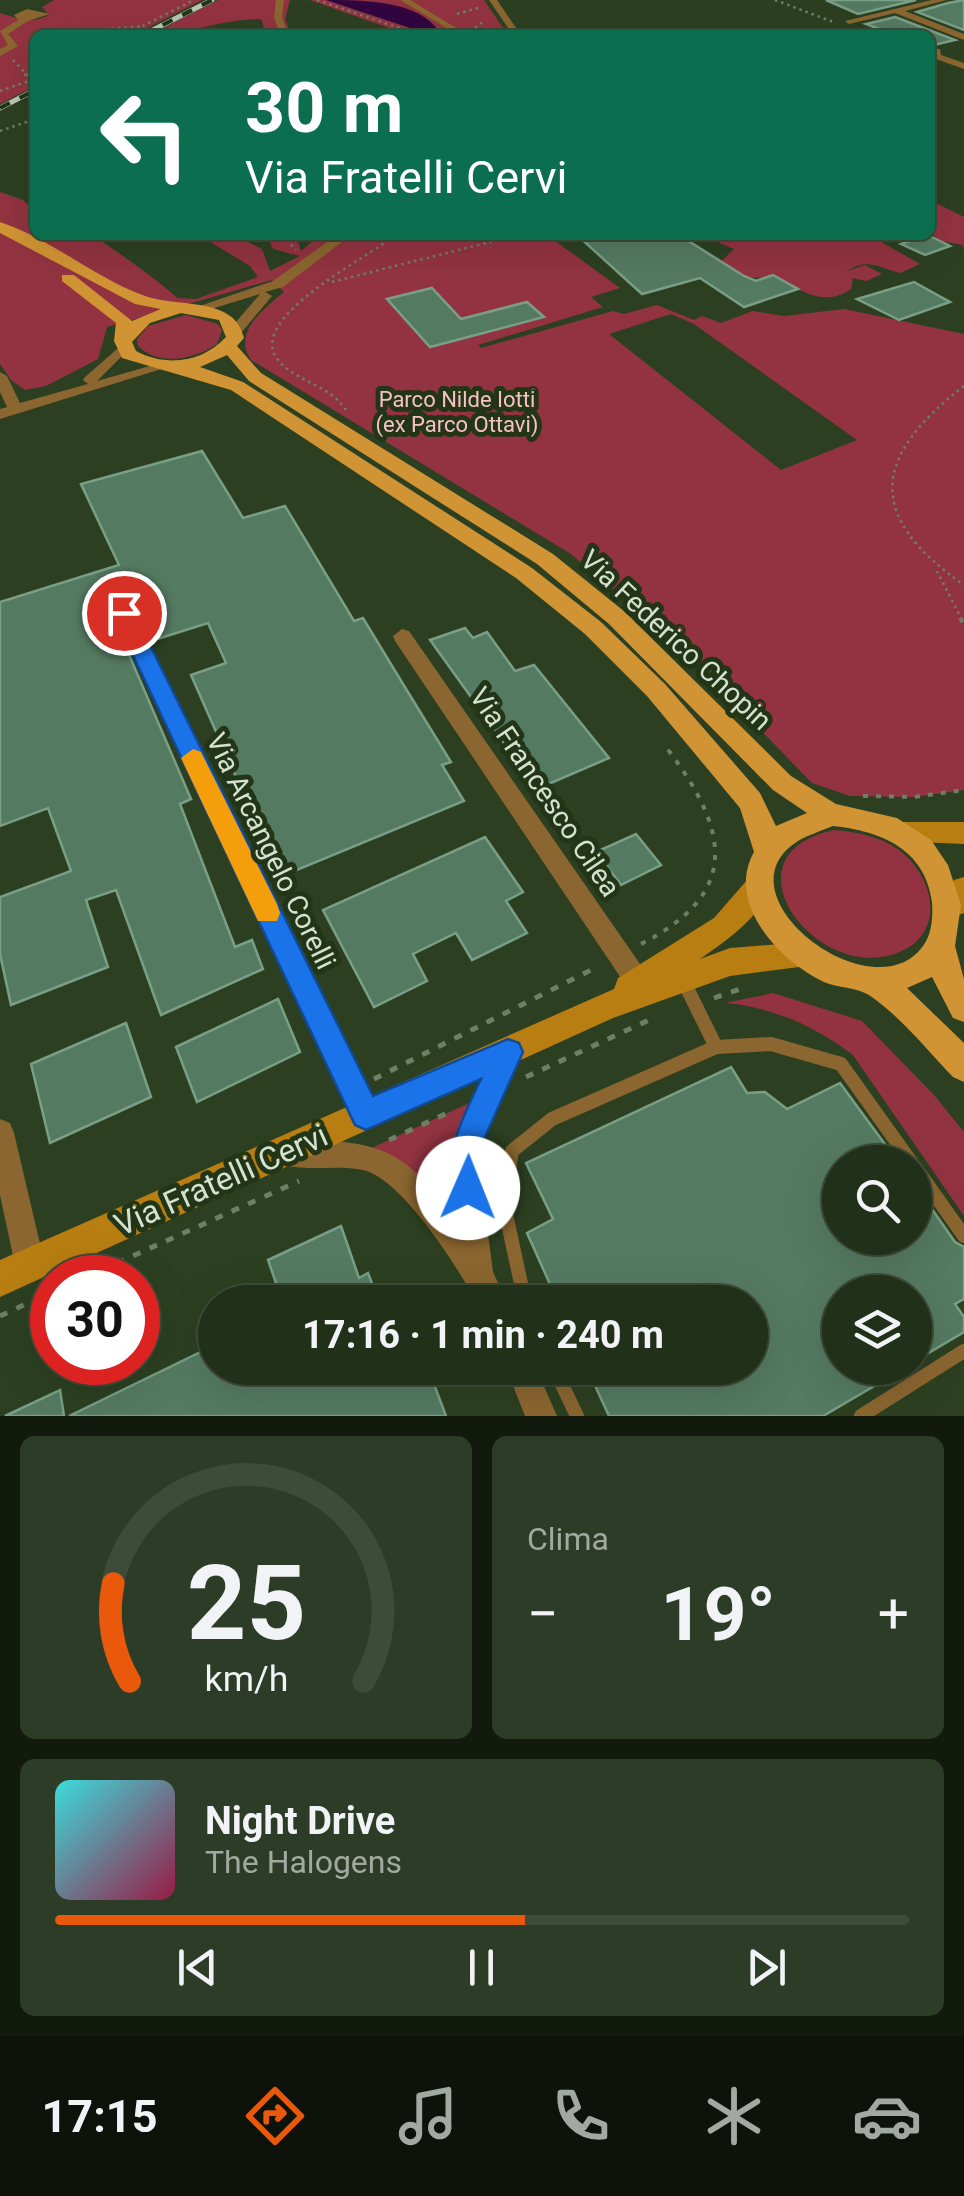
<!DOCTYPE html>
<html lang="it">
<meta charset="utf-8">
<style>
:root{--surface:#213019;--page:#2d3c26;--text:#f1f3f6;--muted:#a2a9a2;--line:#3e4b38;--accent:#ea580c}
body{margin:0;font-family:Roboto,sans-serif;background:var(--page);color:var(--text);height:100vh;display:flex;flex-direction:column;font-size:38px;white-space:nowrap}
*{box-sizing:border-box;margin:0}
p{font-size:32px;color:var(--muted)}
.icon{flex:none;width:55px;height:55px;fill:none;stroke:currentColor;stroke-width:2;stroke-linecap:round;stroke-linejoin:round}
.map{position:relative;height:1416px;overflow:hidden}
.drawer{display:flex;flex-direction:column;gap:20px;padding:20px;background:#121a0e;flex:1}
.drawer>*{flex:none}
.guide{position:absolute;left:30px;top:30px;width:905px;height:210px;border-radius:15px;box-shadow:0 10px 40px #0002,0 0 0 2px var(--line);background:#0b6e4f;color:#fff;overflow:hidden}
.tools{position:absolute;left:822px;top:1145px;display:grid;gap:20px}
.tools a{display:grid;place-items:center;width:110px;height:110px;border-radius:50%;background:var(--surface);box-shadow:0 10px 40px #0002,0 0 0 2px var(--line);font-size:50px}
.speed{position:absolute;left:30px;top:1255px;display:flex;gap:20px;font-size:50px;font-weight:700;text-align:center}
.speed>*{display:grid;place-content:center;width:130px;height:130px;border-radius:50%;background:var(--surface);box-shadow:0 10px 40px #0002,0 0 0 2px var(--line);line-height:1}
.speed .limit{border:15px solid #d22;background:#fff;color:#111}
.pin{position:absolute;display:grid;place-items:center;width:85px;height:85px;color:#fff;margin:-42px;border:5px solid #fff;border-radius:50%;box-shadow:0 2px 10px #0007}
.me{position:absolute;width:110px;margin:-55px;rotate:1deg;stroke-linejoin:round;filter:drop-shadow(0 0 8px #0008)}
.turn{display:flex;align-items:center;gap:35px;height:210px;padding:0 50px;font-size:45px}
.turn .icon{width:130px;height:130px;stroke-width:2.5}
.turn b{display:block;font-size:70px;line-height:85px}
.big{font-size:75px;font-weight:700;line-height:1.1}
.drawer .widget{flex:1;display:flex;flex-direction:column;justify-content:center;gap:15px;min-width:0;padding:0 35px;border-radius:15px;background:var(--page)}
.drawer .dial{align-items:center;gap:0}
.dial svg{height:260px;overflow:visible;fill:none;stroke:var(--line);stroke-width:7;stroke-linecap:round;text-anchor:middle}
.dial text{fill:var(--text);stroke:none}
.song{display:flex;align-items:center;gap:30px}
.cover{width:120px;height:120px;border-radius:15px;background:linear-gradient(135deg,hsl(180 70% 55%),hsl(340 70% 35%))}
.played{height:10px;border-radius:5px;background:linear-gradient(90deg,var(--accent) 55%,var(--line) 55%)}
.keys{display:flex;justify-content:space-around;direction:ltr}
.heat{display:flex;justify-content:space-between;align-items:center;font-size:55px;direction:ltr}
.drawer .tiles{flex:1;display:grid;gap:20px;grid-template-columns:1fr 1fr}
.widget:last-child{grid-column:span 2}
.trip{position:absolute;left:198px;top:1285px;width:570px;height:100px;border-radius:50px;background:var(--surface);box-shadow:0 10px 40px #0002,0 0 0 2px var(--line);font-weight:700;line-height:100px;text-align:center}
.tabs{display:flex;height:160px;justify-content:space-around;align-items:center;background:#0d130a;color:var(--muted)}
.tabs .icon{width:70px;height:70px}
.tabs .active{color:var(--accent)}
.tabs b{font-size:45px;color:var(--text)}
.map>svg:first-child{display:block}
.green{fill:#933341;fill-rule:evenodd}
.water{fill:#310640}
.building{fill:#557a62;stroke:#799f86;stroke-width:2.5}
.lines{fill:none;stroke-linecap:round;stroke-linejoin:round}
.path-far2{stroke:#6e7f65;stroke-width:2.5;stroke-dasharray:2.5 4;stroke-linecap:butt}
.path-far1{stroke:#6e7f65;stroke-width:4;stroke-dasharray:5 8;stroke-linecap:butt}
.path{stroke:#6e7f65;stroke-width:5;stroke-dasharray:8 10;stroke-linecap:butt}
.lane{stroke:#8b6630;stroke-width:14}
.street{fill:#8b6630;fill-rule:evenodd}
.secondary{fill:#b87e12;fill-rule:evenodd}
.primary{fill:#d09434;fill-rule:evenodd}
.rail-casing{stroke:#b7c5b1;stroke-width:5}
.rail{stroke:#223517;stroke-width:4;stroke-dasharray:11;stroke-linecap:butt}
.route{fill:#1a73e8;stroke:#114b97;stroke-width:2.5}
.slow{fill:#f59e0b}
.labels{text-anchor:middle;dominant-baseline:central;stroke-width:10;stroke-linejoin:round;paint-order:stroke}
.far-park-label{font-size:22px;fill:#f7c0c3;stroke:#223517}
.street-label{font-size:28px;fill:#d6e2d0;stroke:#223517}
.near-street-label{font-size:32px;fill:#d6e2d0;stroke:#223517}
</style>
<div class="map">
<svg width="964" height="1416" viewBox="0 0 964 1416">
<rect width="100%" height="100%" fill="#2c4021"/>
<g class="green">
<path d="M 54,0 L 202,0 L 134,35 L 35,35 L 35,86 L 0,104 L 0,13 C 18,18 29,25 49,15 L 42,7 Z"/>
<path d="M 218,0 L 290,0 L 285,19 L 291,35 L 266,35 L 261,19 C 221,19 188,35 150,35 Z"/>
<polygon points="310,0 484,0 508,35 409,35"/>
<path d="M 0,192 L 23,200 L 35,212 L 35,235 C 52,235 76,231 92,236 C 103,240 172,291 177,298 L 196,299 L 258,277 L 250,266 L 199,235 L 233,235 L 262,249 L 270,271 L 300,256 L 273,249 L 267,235 L 296,235 L 301,251 L 320,235 L 547,235 L 620,288 L 591,297 L 603,307 L 478,345 L 481,348 L 613,311 L 624,314 L 657,305 L 694,320 L 702,316 L 721,323 L 753,311 L 784,316 L 844,309 L 964,334 L 964,790 L 914,797 L 850,796 L 812,783 L 675,642 L 571,554 L 251,360 C 232,332 264,309 284,292 L 272,280 L 107,327 L 98,359 L 46,386 L 25,390 L 11,380 L 0,364 ZM 671,314 L 694,324 L 857,440 L 781,470 L 609,334 Z"/>
<polygon points="930,200 964,217 964,252 963,245 940,241 930,232"/>
<path d="M 701,235 L 876,235 L 876,239 L 920,264 L 900,273 C 880,268 868,257 847,271 L 865,265 L 882,274 L 866,281 L 853,278 L 851,289 C 823,308 800,290 773,275 C 755,281 733,277 717,265 L 734,249 Z"/>
<path d="M 186,315 L 218,324 L 222,330 L 217,344 C 195,359 159,367 138,346 L 137,339 L 148,326 Z"/>
<path d="M 834,830 C 857,832 879,836 899,850 C 935,877 947,934 897,953 C 817,984 718,855 834,830 Z"/>
<path d="M 773,993 L 862,1021 L 934,1095 L 964,1132 L 964,1216 L 853,1055 C 815,1026 772,1007 725,1003 Z"/>
<polygon points="489,1094 469,1138 479,1272 421,1197 352,1157"/>
</g>
<path class="water" d="M 326,0 C 361,0 420,0 439,32 L 428,34 Z"/>
<g class="building">
<polygon points="826,0 916,0 858,14"/>
<polygon points="964,0 964,30 917,12 948,3"/>
<polygon points="895,17 955,40 930,46 930,35 895,35 866,24"/>
<polygon points="577,235 679,235 744,276 756,281 773,275 798,289 744,307 700,278 642,294"/>
<polygon points="928,235 950,246 925,255 901,244"/>
<polygon points="914,282 950,302 899,320 857,299"/>
<polygon points="432,288 461,319 527,302 544,317 430,347 387,299"/>
<polygon points="202,451 243,518 285,506 354,621 363,618 403,684 451,762 442,765 464,801 280,877 191,675 226,663 208,623 151,641 136,611 122,604 112,615 191,799 180,804 235,947 252,940 263,969 161,1015 116,890 86,900 108,967 11,1005 0,954 0,897 71,871 48,808 0,826 0,602 119,565 81,484"/>
<polygon points="465,628 473,638 487,632 515,671 534,665 609,758 537,789 430,640"/>
<polygon points="636,834 661,865 621,885 596,852"/>
<polygon points="485,837 523,892 506,901 527,933 472,960 456,933 413,954 427,981 374,1007 323,910"/>
<polygon points="278,999 300,1052 197,1102 176,1047"/>
<polygon points="126,1023 151,1097 50,1143 31,1064"/>
<polygon points="731,1067 747,1093 765,1092 787,1109 840,1083 898,1162 840,1162 840,1238 915,1238 915,1185 955,1242 964,1247 964,1299 955,1304 964,1317 964,1332 915,1361 915,1292 840,1292 840,1368 905,1368 823,1416 609,1416 587,1368 750,1368 750,1302 558,1302 527,1233 553,1219 526,1163"/>
<polygon points="341,1226 359,1278 368,1273 379,1302 243,1302 277,1286 268,1260"/>
<polygon points="215,1345 215,1368 428,1368 446,1416 69,1416"/>
<polygon points="60,1390 64,1416 5,1416"/>
</g>
<g class="lines">
<g class="path-far2">
<polyline points="317,0 420,35"/>
<polyline points="775,0 836,23"/>
<polyline points="457,14 481,7"/>
<polyline points="475,28 485,20"/>
<polyline points="53,34 143,26"/>
<polyline points="125,35 194,0"/>
<polyline points="13,60 30,78"/>
<polyline points="24,75 35,73"/>
<polyline points="0,91 35,79"/>
<polyline points="0,131 35,119"/>
<polyline points="282,235 296,250"/>
<polyline points="332,282 518,235"/>
<path d="M 964,386 C 872,457 865,516 964,585"/>
<path d="M 346,410 C 330,385 296,382 278,360 C 244,318 370,257 395,235"/>
<polyline points="937,571 962,620"/>
</g>
<g class="path-far1">
<polyline points="960,618 964,625"/>
<polyline points="863,796 914,797 964,790"/>
<path d="M 641,944 C 741,893 729,831 669,751 L 677,747"/>
</g>
<g class="path">
<polyline points="714,998 743,988"/>
<polyline points="526,1077 649,1020"/>
<polyline points="374,1079 597,967"/>
<polyline points="389,1140 454,1110"/>
<polyline points="84,1278 299,1181"/>
<polyline points="0,1316 52,1292"/>
</g>
<g class="lane">
<polyline points="683,980 716,1047 771,1044 841,1064 911,1162"/>
<polyline points="915,1167 964,1236"/>
<polyline points="525,1302 504,1205 512,1151 552,1119 716,1047"/>
<polyline points="554,1368 577,1416"/>
<polyline points="861,1416 964,1351"/>
</g>
<g class="street">
<polygon points="276,0 284,0 282,17 288,35 280,35 274,17"/>
<polygon points="400,0 410,0 468,35 458,35"/>
<polygon points="489,0 497,0 521,35 513,35"/>
<polygon points="932,0 947,0 905,11 964,34 964,40 895,13 849,24 845,21"/>
<polygon points="27,9 50,14 28,21 8,34 18,46 0,56 0,49 8,45 0,31 18,20 14,15"/>
<polygon points="934,49 940,49 941,55 964,63 964,69 933,58"/>
<polygon points="337,235 351,235 283,287 265,292 272,296 241,333 229,330 260,294 198,313 191,309 273,281"/>
<polygon points="124,343 131,347 97,381 164,362 171,366 0,419 0,409 7,407 0,392 0,372 7,376 20,403 88,384 83,380 85,377"/>
<polygon points="124,607 133,613 375,1105 379,1114 375,1123 366,1127 357,1123 115,613"/>
<polygon points="402,629 409,631 647,974 650,982 647,990 638,993 629,990 395,641 393,636"/>
<path d="M 509,1040 L 518,1043 L 522,1052 L 483,1139 L 482,1188 L 493,1272 L 507,1302 L 476,1302 C 459,1268 401,1178 363,1170 C 335,1164 304,1173 278,1163 L 274,1153 L 278,1143 L 288,1139 C 380,1142 400,1144 458,1221 L 454,1188 L 455,1138 L 500,1043 Z"/>
<polygon points="0,1119 10,1123 14,1133 45,1265 40,1275 30,1280 20,1275 15,1265 0,1195"/>
<polygon points="506,1368 536,1368 557,1416 525,1416"/>
</g>
<g class="secondary">
<polygon points="904,822 964,822 964,844 894,841 890,833 894,825"/>
<path d="M 758,876 L 768,879 L 772,888 C 757,919 728,940 700,959 L 730,948 L 804,942 L 815,945 L 819,955 L 815,965 L 730,976 L 613,1018 L 0,1297 L 0,1260 L 614,989 L 618,978 L 714,918 L 748,879 Z"/>
<polygon points="964,877 964,913 956,916 946,912 941,903 954,880"/>
</g>
<path class="primary" d="M 0,222 C 51,239 95,278 145,296 C 179,308 235,296 244,338 L 237,346 L 261,373 L 553,554 L 625,612 L 791,776 L 836,804 L 897,818 L 931,840 L 948,865 L 961,905 L 955,946 L 964,979 L 964,1022 L 953,1018 L 932,977 L 907,988 L 964,1043 L 964,1082 L 953,1077 C 926,1049 901,1017 869,995 C 856,987 838,988 824,982 C 780,961 725,904 754,852 L 740,808 L 647,696 L 585,634 L 516,578 L 231,390 L 122,358 L 114,341 L 116,323 L 62,281 L 62,275 L 74,275 L 132,321 L 161,309 L 135,304 L 0,233 ZM 181,313 L 219,320 L 226,337 C 202,363 166,367 136,351 L 132,342 L 150,323 ZM 227,355 L 249,381 L 537,564 L 609,624 L 773,790 L 807,813 L 776,826 L 760,793 L 665,684 L 601,622 L 532,568 L 243,382 L 200,367 ZM 833,826 C 881,831 925,849 932,902 C 933,917 932,934 923,946 C 873,1016 713,894 798,841 C 808,835 821,831 833,826 Z"/>
<defs>
<g id="rail">
<polyline points="143,35 212,0"/>
<polyline points="0,108 35,90"/>
</g>
</defs>
<use href="#rail" class="rail-casing"/>
<use href="#rail" class="rail"/>
</g>
<path class="route" d="M 124,606 L 134,613 L 373,1096 L 508,1039 L 519,1043 L 523,1052 L 484,1139 L 484,1188 L 479,1199 L 468,1204 L 457,1199 C 439,1158 464,1116 481,1079 L 366,1130 L 355,1125 L 113,613 Z"/>
<polygon class="slow" points="193,749 201,752 277,904 280,913 277,921 258,921 181,758"/>
<g class="labels">
<g class="far-park-label">
<text x="457" y="399">Parco Nilde Iotti<tspan x="457" dy="25">(ex Parco Ottavi)</tspan></text>
</g>
<g class="street-label">
<text transform="translate(676 640) rotate(43)">Via Federico Chopin</text>
<text transform="translate(545 792) rotate(56)">Via Francesco Cilea</text>
<text transform="translate(271 851) rotate(64)">Via Arcangelo Corelli</text>
</g>
<g class="near-street-label">
<text transform="translate(221 1180) rotate(-24)">Via Fratelli Cervi</text>
</g>
</g>
</svg>
<div class="tools">
<a><svg class="icon" aria-label="search" viewBox="0 0 24 24"><circle cx="10" cy="10" r="6"/><path d="M15 15l6 6"/></svg></a>
<a><svg class="icon" aria-label="layers" viewBox="0 0 24 24"><path d="M12 4l9 5-9 5-9-5zM3 14l9 5 9-5"/></svg></a>
</div>
<div class="speed"><div class="limit">30</div></div>
<div class="pin" style="left:124px;top:613px;background:#d93025"><svg class="icon" aria-label="arrive" viewBox="0 0 24 24"><path d="M6 21V4h12l-3 4 3 4H6"/></svg></div>
<svg class="me" style="left:468px;top:1188px" viewBox="-20 -20 40 40"><circle r="19" fill="#fff"/><path d="M0-13L10 11 0 6-10 11z" fill="#1a73e8"/></svg>
<div class="trip">17:16 · 1 min · 240 m</div>
<div class="guide">
<div class="turn"><svg class="icon" aria-label="left" viewBox="0 0 24 24"><path d="M17 20v-9H6M10 6l-5 5 5 5"/></svg><div><b>30 m</b>Via Fratelli Cervi</div></div>
</div>
</div>
<section class="drawer">
<div class="tiles">
<div class="widget dial"><svg viewBox="0 0 100 80">
<path d="M14 69A42 42 0 1 1 86 69"/>
<path d="M14 69A42 42 0 0 1 9 39" stroke="#ea580c"/>
<text x="50" y="56" font-size="32" font-weight="700">25</text>
<text x="50" y="72" font-size="11">km/h</text>
</svg></div>
<div class="widget"><p>Clima</p>
<div class="heat"><a>−</a><b class="big">19°</b><a>+</a></div>
</div>
<div class="widget">
<div class="song"><i class="cover"></i><div><b>Night Drive</b><p>The Halogens</p></div></div>
<div class="played"></div>
<div class="keys"><svg class="icon" aria-label="previous" viewBox="0 0 24 24"><path d="M18 5L8 12l10 7zM5 5v14"/></svg><svg class="icon" aria-label="pause" viewBox="0 0 24 24"><path d="M8 5v14M16 5v14"/></svg><svg class="icon" aria-label="next" viewBox="0 0 24 24"><path d="M6 5l10 7-10 7zM19 5v14"/></svg></div>
</div>
</div>
</section>
<nav class="tabs">
<b>17:15</b>
<svg class="icon active" aria-label="directions" viewBox="0 0 24 24"><path d="M12 3l9 9-9 9-9-9zM9 14v-3h6M13 9l2 2-2 2"/></svg>
<svg class="icon" aria-label="music" viewBox="0 0 24 24"><path d="M9 18V5l10-2v13"/><circle cx="6" cy="18" r="3"/><circle cx="16" cy="16" r="3"/></svg>
<svg class="icon" aria-label="phone" viewBox="0 0 24 24"><path d="M5 4h4l2 5-3 2q2 4 5 5l2-3 5 2v4C11 20 4 13 5 4z"/></svg>
<svg class="icon" aria-label="climate" viewBox="0 0 24 24"><path d="M12 3v18M4 7l16 10M4 17L20 7"/></svg>
<svg class="icon" aria-label="car" viewBox="0 0 24 24"><path d="M5 17H2v-5l4-1 3-4h7l3 4 3 1v5h-3M9 17h6M6 11h13"/><circle cx="7" cy="17" r="2"/><circle cx="17" cy="17" r="2"/></svg>
</nav>
